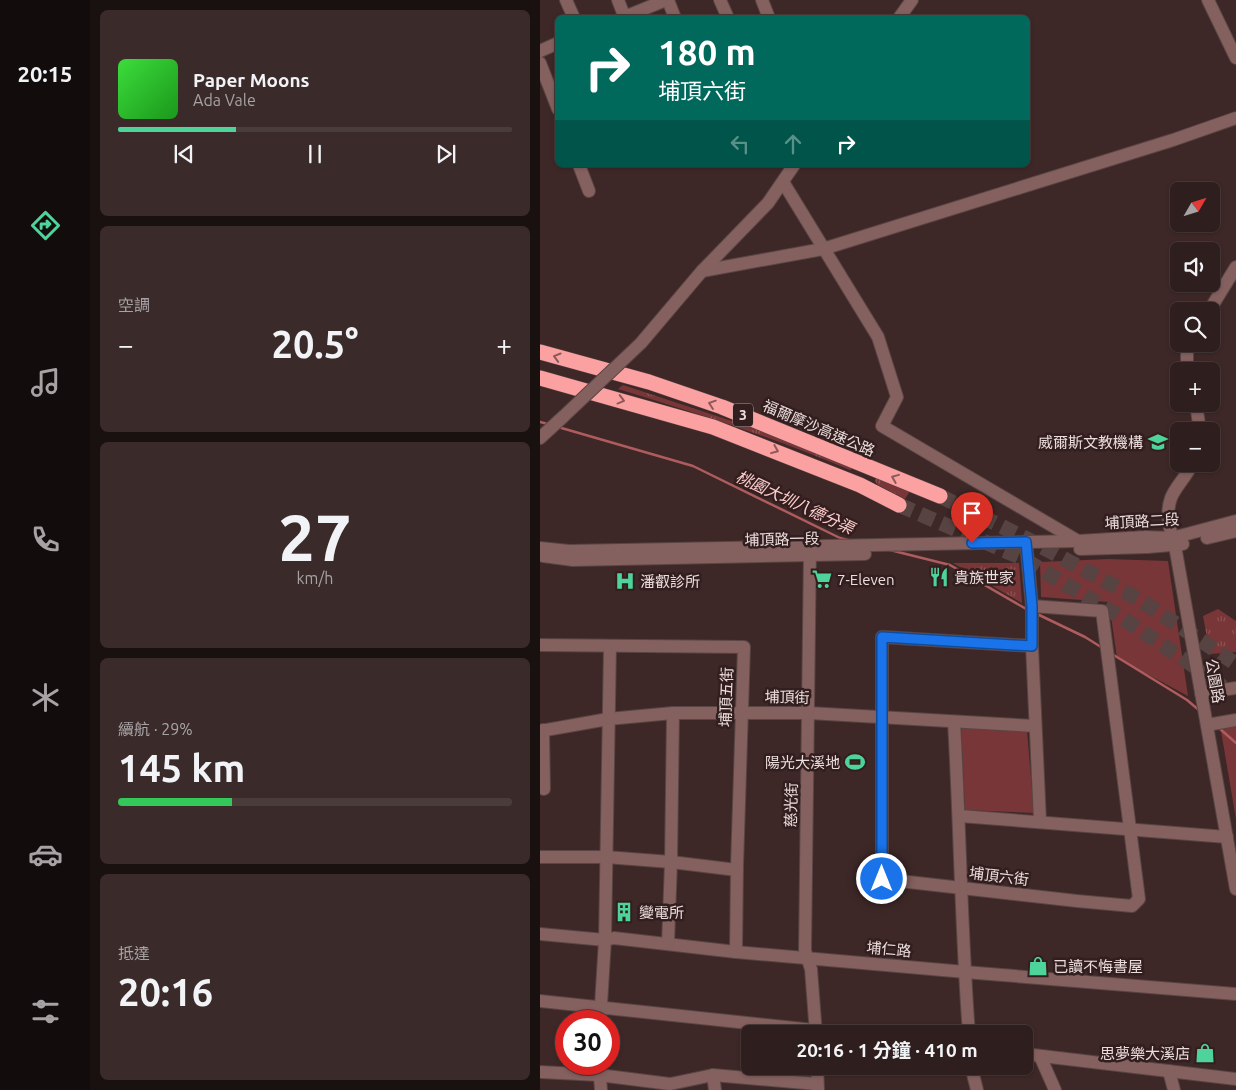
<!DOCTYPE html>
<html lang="zh-TW">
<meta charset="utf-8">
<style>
:root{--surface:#2e1e1d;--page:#3a2b2a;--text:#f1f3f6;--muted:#a7a2a4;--line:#493c3b;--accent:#4ed39a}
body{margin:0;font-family:Ubuntu,"Noto Sans TC",sans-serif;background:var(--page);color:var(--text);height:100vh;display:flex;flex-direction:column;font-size:19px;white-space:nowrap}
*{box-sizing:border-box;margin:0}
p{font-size:16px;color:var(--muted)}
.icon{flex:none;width:28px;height:28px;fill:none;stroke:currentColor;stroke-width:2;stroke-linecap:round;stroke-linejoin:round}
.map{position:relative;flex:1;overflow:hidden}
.side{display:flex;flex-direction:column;gap:10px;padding:10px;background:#191010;width:450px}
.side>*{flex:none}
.hud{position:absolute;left:15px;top:15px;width:475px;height:152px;border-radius:8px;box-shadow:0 1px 4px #0004,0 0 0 1px var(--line);background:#00695c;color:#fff;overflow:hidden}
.needle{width:32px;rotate:51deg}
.controls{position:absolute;left:630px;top:182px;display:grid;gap:10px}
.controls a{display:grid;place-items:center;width:50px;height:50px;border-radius:8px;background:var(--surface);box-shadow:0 1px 4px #0004,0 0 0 1px var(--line);font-size:25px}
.speed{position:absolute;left:15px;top:1010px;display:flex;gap:10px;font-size:25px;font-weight:700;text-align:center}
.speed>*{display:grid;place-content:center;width:65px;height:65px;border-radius:50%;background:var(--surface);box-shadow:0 1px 4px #0004,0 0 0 1px var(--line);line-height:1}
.speed .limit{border:8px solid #d22;background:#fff;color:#111}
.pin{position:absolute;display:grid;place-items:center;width:42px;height:42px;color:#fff;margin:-51px -21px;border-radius:50% 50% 50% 0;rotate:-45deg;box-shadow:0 0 5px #0007}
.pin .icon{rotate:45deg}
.me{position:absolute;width:55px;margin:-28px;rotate:0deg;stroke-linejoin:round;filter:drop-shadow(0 0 4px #0008)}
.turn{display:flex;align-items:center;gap:18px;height:105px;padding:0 20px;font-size:22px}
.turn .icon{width:65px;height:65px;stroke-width:2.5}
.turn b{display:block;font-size:35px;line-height:42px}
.lanes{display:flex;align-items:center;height:48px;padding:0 20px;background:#0003;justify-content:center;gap:25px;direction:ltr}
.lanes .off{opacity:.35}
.big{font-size:38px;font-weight:700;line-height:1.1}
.side .widget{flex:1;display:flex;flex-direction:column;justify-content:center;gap:8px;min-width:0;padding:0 18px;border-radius:8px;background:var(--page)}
.side .dial{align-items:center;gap:0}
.dial b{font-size:65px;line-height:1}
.song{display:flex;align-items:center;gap:15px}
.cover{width:60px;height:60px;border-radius:8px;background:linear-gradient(135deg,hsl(120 70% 55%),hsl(120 70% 35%))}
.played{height:5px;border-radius:2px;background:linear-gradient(90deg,var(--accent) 30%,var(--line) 30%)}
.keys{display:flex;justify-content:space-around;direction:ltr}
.heat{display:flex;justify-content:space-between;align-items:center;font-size:28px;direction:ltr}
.charge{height:8px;border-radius:4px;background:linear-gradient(90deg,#34c759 29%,var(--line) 0)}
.trip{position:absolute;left:201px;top:1025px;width:292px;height:50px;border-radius:8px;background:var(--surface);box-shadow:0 1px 4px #0004,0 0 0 1px var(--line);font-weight:700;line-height:50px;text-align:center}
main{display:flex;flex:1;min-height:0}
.dock{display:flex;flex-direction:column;width:90px;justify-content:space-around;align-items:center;background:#120c0c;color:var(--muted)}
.dock .icon{width:35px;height:35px}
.dock .selected{color:var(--accent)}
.dock b{font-size:22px;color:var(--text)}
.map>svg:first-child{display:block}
.grass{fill:url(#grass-tufts)}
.park{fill:#793638}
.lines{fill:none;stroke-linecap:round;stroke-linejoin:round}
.stream{stroke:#ae5c5d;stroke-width:2.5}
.highway-tunnel{stroke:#574342;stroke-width:15;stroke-dasharray:15 8;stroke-linecap:butt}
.minor-casing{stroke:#594544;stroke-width:14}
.highway-casing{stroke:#594544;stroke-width:16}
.minor{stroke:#84605f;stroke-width:12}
.highway{stroke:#fba1a1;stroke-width:15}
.minor-bridge-casing{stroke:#594544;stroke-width:14;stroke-linecap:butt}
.minor-bridge{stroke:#84605f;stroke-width:12}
.oneway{stroke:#8c5959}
.route-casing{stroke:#114b97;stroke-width:12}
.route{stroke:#1a73e8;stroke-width:9}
.labels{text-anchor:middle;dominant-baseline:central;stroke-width:5;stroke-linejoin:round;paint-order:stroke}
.shield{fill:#321e1e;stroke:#b4a4a4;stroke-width:1}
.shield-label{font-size:14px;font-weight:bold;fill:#ecdddd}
.street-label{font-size:15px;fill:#ecdddd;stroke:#321e1e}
.poi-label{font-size:15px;fill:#ecdddd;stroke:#321e1e;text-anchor:start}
.water-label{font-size:16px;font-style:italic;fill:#ffcecd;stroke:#321e1e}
</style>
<main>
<nav class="dock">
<b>20:15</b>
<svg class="icon selected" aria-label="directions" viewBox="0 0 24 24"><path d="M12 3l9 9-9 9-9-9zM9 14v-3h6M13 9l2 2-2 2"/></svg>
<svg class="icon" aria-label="music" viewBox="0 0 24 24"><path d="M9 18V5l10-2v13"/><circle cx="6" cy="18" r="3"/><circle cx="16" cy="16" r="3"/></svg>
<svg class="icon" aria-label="phone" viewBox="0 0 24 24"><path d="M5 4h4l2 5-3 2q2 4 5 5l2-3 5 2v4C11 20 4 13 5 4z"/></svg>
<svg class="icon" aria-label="climate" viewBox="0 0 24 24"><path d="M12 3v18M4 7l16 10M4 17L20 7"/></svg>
<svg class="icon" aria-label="car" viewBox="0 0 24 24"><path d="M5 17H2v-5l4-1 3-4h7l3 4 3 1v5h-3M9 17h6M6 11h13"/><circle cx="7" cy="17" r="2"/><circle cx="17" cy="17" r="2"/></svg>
<svg class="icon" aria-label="filters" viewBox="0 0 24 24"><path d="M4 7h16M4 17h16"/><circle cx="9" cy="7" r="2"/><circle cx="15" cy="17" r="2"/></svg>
</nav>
<section class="side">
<div class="widget">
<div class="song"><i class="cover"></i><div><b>Paper Moons</b><p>Ada Vale</p></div></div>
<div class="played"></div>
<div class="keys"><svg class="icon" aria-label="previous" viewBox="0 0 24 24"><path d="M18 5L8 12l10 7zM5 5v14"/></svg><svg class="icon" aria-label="pause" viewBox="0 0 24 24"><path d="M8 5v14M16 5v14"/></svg><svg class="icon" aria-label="next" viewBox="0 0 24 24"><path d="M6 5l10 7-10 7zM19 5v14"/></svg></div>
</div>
<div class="widget"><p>空調</p>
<div class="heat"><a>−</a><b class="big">20.5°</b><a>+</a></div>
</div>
<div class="widget dial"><b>27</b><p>km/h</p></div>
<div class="widget"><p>續航 · 29%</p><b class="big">145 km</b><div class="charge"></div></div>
<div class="widget"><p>抵達</p><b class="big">20:16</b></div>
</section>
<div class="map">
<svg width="696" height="1090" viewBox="0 0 696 1090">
<defs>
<pattern id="grass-tufts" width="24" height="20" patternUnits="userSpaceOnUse" patternTransform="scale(1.25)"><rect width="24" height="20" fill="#793638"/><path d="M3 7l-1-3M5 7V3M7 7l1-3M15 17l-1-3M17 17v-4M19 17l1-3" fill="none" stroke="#8c5354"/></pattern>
</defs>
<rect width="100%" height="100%" fill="#3d2827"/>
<g class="grass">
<path d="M 83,385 L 213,428 L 313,467 L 312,469 L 310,470 C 235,438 157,413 78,389 Z"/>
<polygon points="336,478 339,478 370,491 365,499 338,485 335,481"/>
<polygon points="413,563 479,563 482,603"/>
<polygon points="678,609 696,621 696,652 670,654 663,616"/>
</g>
<g class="park">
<polygon points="568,559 628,561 648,696 577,658 569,602 501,597 500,562"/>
<polygon points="696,722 696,819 680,725"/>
<polygon points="421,727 487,731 494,813 425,810"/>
</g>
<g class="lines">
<g class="stream">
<polyline points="0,422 8,424"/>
<polyline points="18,427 153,466 300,538 308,540"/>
<polyline points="350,550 410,565 488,610"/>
<polyline points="495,613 545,637 561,647"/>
<polyline points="572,654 647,700 660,711"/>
<polyline points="679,728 696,743"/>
</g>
<g class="highway-tunnel">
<polyline points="400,496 493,542 600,600 696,664"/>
<polyline points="359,505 482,558 582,618 672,678 696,699"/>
</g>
<defs>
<g id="minor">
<polyline points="26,0 34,18"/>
<polyline points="78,0 85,18"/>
<polyline points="128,0 135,18"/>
<polyline points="180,0 188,18"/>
<polyline points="222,0 229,18"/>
<polyline points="668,0 696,58"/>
<polyline points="82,18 126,0"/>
<polyline points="359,18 372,0"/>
<polyline points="0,51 18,43"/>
<polyline points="0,63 18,109"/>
<polyline points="39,165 49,191"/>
<polyline points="243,182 338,337 357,397 342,426 538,541"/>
<polyline points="162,271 283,249 633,140 696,118"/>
<polyline points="669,311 696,267"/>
<polyline points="101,343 162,271 228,203 254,165"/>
<polyline points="647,371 647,344"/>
<polyline points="656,404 660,431"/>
<polyline points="0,438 24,416"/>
<path d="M 652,464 C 647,476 635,487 631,498 C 625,515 630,530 635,546 L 696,889"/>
<polyline points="667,538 696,531"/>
<polyline points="486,542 492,606 492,646 500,821"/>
<polyline points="0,548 29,551 538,541 605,537 632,538 696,521"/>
<polyline points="270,548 265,951 271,969 276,1034"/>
<polyline points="540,549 608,547 643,544"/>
<polyline points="3,556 33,560 325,554"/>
<polyline points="492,606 562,611 599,899 592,906 537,901 342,879 342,637 492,646"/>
<polyline points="0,645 204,647 197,866 196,952"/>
<polyline points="661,693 696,688"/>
<path d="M 414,722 C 420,826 421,930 429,1034"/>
<polyline points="667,725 696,720"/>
<polyline points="3,730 4,789"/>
<polyline points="0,731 68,719 133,713 269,713 495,726"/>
<polyline points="420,816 687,837"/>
<polyline points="0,857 66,857 131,862 197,870"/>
<polyline points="0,934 65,940 74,938 196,952 437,973 696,994"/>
<polyline points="128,944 131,862 133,713"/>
<polyline points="0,1001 311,1034"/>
<polyline points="60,1021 65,940 70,646"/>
<polyline points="485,1054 696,1079"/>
<polyline points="500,1056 515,1090"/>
<polyline points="59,1064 61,1090"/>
<polyline points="277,1066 278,1090"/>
<polyline points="431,1066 437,1090"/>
<polyline points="629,1071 634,1090"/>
<polyline points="0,1072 59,1075 130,1084 173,1075 277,1084"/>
<polyline points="173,1075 175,1090"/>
</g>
<g id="highway">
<polyline points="0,352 109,382 182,407 400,496"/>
<polyline points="0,378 173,427 320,485 359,505"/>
</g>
</defs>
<use href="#minor" class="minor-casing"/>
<use href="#highway" class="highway-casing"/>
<use href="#minor" class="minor"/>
<use href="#highway" class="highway"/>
<defs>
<polyline id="minor-bridge" points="24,416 101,343"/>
</defs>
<use href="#minor-bridge" class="minor-bridge-casing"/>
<use href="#minor-bridge" class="minor-bridge"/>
</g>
<defs><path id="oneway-chevron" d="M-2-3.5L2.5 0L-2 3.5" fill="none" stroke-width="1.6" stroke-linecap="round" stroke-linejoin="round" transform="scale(1.25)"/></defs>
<g class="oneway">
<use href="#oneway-chevron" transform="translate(17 357) rotate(-164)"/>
<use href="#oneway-chevron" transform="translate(81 400) rotate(15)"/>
<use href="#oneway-chevron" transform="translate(172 404) rotate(-161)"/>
<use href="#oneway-chevron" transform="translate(235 450) rotate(22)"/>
<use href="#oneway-chevron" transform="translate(355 478) rotate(-158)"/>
</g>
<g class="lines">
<defs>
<polyline id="route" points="342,879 342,637 492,646 492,606 486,542 432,543"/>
</defs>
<use href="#route" class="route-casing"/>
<use href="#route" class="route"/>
</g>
<defs>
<symbol id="school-bare" viewBox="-9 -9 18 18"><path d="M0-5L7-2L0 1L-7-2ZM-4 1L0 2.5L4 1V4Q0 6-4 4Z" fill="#4ed39a" stroke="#321e1e" stroke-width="2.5" paint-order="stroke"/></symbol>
<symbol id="restaurant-bare" viewBox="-9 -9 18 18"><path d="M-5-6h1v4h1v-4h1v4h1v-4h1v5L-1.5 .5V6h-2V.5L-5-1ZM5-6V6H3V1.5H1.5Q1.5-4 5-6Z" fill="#4ed39a" stroke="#321e1e" stroke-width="2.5" paint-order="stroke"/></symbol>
<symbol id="supermarket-bare" viewBox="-9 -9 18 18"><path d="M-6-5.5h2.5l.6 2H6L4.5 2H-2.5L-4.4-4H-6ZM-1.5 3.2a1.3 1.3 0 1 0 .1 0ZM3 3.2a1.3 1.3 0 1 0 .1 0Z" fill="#4ed39a" stroke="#321e1e" stroke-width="2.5" paint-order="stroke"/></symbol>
<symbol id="hospital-bare" viewBox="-9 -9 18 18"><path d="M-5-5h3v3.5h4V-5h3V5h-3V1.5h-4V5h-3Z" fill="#4ed39a" stroke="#321e1e" stroke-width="2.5" paint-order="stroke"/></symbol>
<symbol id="stadium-bare" viewBox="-9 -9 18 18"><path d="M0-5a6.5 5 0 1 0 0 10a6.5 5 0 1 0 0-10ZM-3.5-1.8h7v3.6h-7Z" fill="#4ed39a" stroke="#321e1e" stroke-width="2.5" paint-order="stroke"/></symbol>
<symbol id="building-bare" viewBox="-9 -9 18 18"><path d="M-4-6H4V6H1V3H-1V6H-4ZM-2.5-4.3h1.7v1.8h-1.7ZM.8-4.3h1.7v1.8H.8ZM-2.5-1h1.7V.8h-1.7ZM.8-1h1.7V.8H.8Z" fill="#4ed39a" stroke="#321e1e" stroke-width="2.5" paint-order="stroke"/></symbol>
<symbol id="shop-bare" viewBox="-9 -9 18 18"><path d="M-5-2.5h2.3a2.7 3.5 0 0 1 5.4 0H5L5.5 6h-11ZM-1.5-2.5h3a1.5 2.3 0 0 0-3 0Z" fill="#4ed39a" stroke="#321e1e" stroke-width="2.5" paint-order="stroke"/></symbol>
</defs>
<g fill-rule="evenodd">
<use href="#school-bare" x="604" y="428" width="28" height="28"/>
<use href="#restaurant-bare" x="385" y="563" width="28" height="28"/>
<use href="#supermarket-bare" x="268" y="565" width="28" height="28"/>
<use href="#hospital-bare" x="71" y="567" width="28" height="28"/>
<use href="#stadium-bare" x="301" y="748" width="28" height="28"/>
<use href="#building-bare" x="70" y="898" width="28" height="28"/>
<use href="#shop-bare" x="484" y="952" width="28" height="28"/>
<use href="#shop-bare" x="651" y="1039" width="28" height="28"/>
</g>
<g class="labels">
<rect class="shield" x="193" y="403.5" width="20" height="23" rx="4"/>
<g class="shield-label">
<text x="203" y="415">3</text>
</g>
<g class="street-label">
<text transform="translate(279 428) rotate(23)">福爾摩沙高速公路</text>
<text transform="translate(602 521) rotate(-3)">埔頂路二段</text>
<text transform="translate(242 539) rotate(-1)">埔頂路一段</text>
<text transform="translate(675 681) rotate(80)">公園路</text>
<text transform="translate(186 697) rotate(-88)">埔頂五街</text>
<text transform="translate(247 697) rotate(1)">埔頂街</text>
<text transform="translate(251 805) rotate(-89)">慈光街</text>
<text transform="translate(459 876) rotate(7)">埔頂六街</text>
<text transform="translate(349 949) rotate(5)">埔仁路</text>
</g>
<g class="poi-label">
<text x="603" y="442" text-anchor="end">威爾斯文教機構</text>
<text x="414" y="577">貴族世家</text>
<text x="297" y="579">7-Eleven</text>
<text x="100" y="581">潘叡診所</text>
<text x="300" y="762" text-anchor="end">陽光大溪地</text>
<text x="99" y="912">變電所</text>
<text x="513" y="966">已讀不悔書屋</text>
<text x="650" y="1053" text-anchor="end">思夢樂大溪店</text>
</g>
<g class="water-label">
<text transform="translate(255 502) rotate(25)">桃園大圳八德分渠</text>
</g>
</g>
</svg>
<div class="controls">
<a><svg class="needle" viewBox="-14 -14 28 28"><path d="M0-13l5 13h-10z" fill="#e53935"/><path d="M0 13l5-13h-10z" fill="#a7a2a4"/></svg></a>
<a><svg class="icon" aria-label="sound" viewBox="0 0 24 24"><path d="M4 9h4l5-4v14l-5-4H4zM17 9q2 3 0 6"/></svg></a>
<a><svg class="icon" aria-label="search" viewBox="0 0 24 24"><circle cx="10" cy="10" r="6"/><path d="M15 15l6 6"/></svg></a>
<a>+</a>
<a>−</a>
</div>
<div class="speed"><div class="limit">30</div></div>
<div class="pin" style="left:432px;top:543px;background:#d93025"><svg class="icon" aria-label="arrive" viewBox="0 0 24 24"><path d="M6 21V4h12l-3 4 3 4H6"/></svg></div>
<svg class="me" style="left:342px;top:879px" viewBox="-20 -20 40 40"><circle r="17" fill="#1a73e8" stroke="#fff" stroke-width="3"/><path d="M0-11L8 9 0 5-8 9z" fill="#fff"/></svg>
<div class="trip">20:16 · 1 分鐘 · 410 m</div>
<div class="hud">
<div class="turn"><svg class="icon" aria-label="right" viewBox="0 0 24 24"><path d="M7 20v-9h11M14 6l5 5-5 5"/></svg><div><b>180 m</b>埔頂六街</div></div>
<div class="lanes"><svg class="icon off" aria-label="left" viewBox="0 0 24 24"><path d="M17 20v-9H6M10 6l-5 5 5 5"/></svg><svg class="icon off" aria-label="ahead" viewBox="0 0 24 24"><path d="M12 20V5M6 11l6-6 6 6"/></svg><svg class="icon" aria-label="right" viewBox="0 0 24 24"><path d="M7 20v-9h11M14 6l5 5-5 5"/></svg></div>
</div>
</div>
</main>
